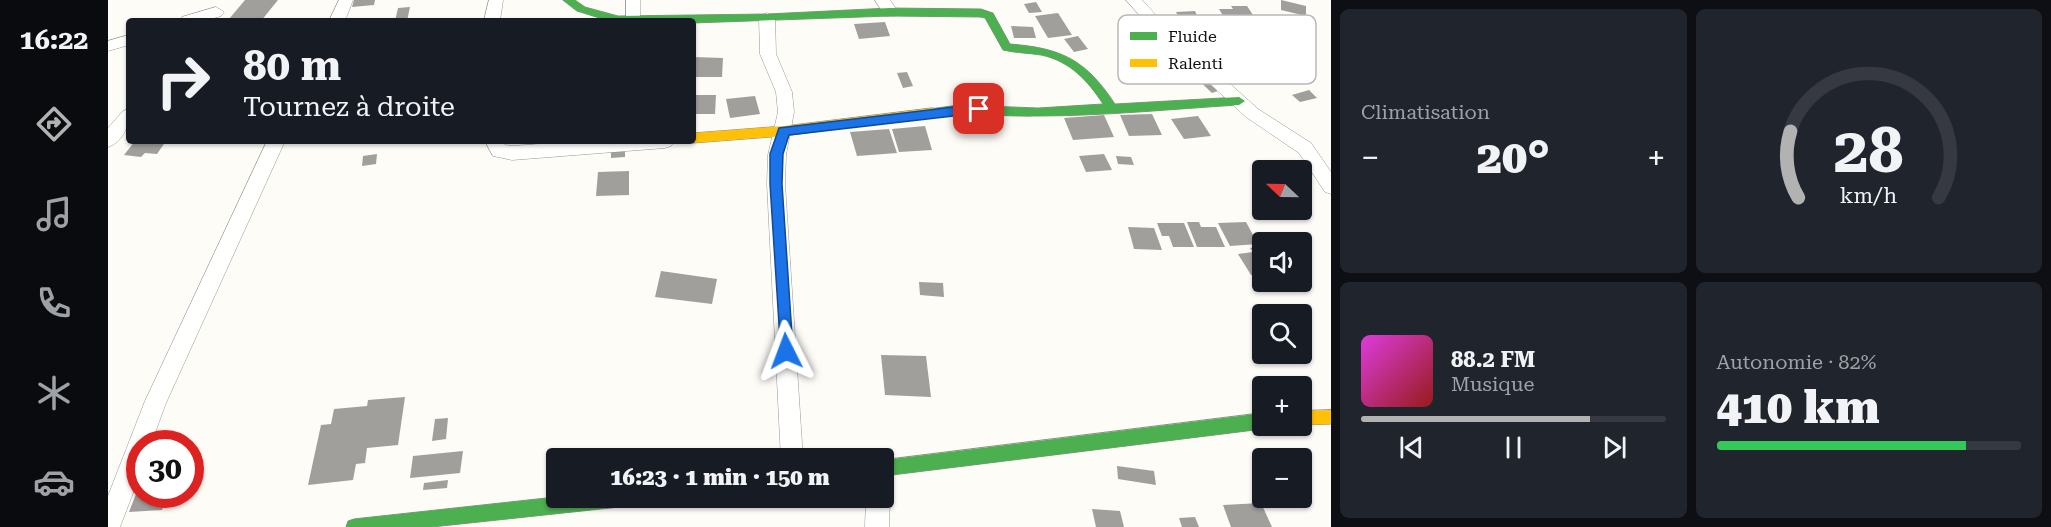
<!DOCTYPE html>
<html lang="fr">
<meta charset="utf-8">
<style>
:root{--surface:#171b24;--page:#20242c;--text:#f1f3f6;--muted:#9ea1a6;--line:#363941;--accent:#b2b2b3}
body{margin:0;font-family:"Roboto Serif",serif;background:var(--page);color:var(--text);height:100vh;display:flex;flex-direction:column;font-size:22px;white-space:nowrap}
*{box-sizing:border-box;margin:0}
p{font-size:20px;color:var(--muted)}
.icon{flex:none;width:33px;height:33px;fill:none;stroke:currentColor;stroke-width:2;stroke-linecap:round;stroke-linejoin:round}
.map{position:relative;flex:1;overflow:hidden}
.side{display:flex;flex-direction:column;gap:9px;padding:9px;background:#0d0f14;width:720px}
.side>*{flex:none}
.guide{position:absolute;left:18px;top:18px;width:570px;height:126px;border-radius:6px;box-shadow:0 2px 4px #0004;background:#171b24;color:var(--text);overflow:hidden}
.needle{width:39px;rotate:292deg}
.controls{position:absolute;left:1144px;top:160px;display:grid;gap:12px}
.controls a{display:grid;place-items:center;width:60px;height:60px;border-radius:6px;background:var(--surface);box-shadow:0 2px 4px #0004;font-size:30px}
.speed{position:absolute;left:18px;top:430px;display:flex;gap:12px;font-size:30px;font-weight:700;text-align:center}
.speed>*{display:grid;place-content:center;width:78px;height:78px;border-radius:50%;background:var(--surface);box-shadow:0 2px 4px #0004;line-height:1}
.speed .limit{border:9px solid #d22;background:#fff;color:#111}
.pin{position:absolute;display:grid;place-items:center;width:51px;height:51px;color:#fff;margin:-26px;border-radius:12px;box-shadow:0 3px 9px #0006}
.me{position:absolute;width:66px;margin:-33px;rotate:357deg;stroke-linejoin:round;filter:drop-shadow(0 0 4px #0008)}
.turn{display:flex;align-items:center;gap:21px;height:126px;padding:0 18px;font-size:27px}
.turn .icon{width:78px;height:78px;stroke-width:2.5}
.turn b{display:block;font-size:42px;line-height:51px}
.big{font-size:45px;font-weight:800;line-height:1.1}
.side .card{flex:1;display:flex;flex-direction:column;justify-content:center;gap:9px;min-width:0;padding:0 21px;border-radius:9px;background:var(--page)}
.side .dial{align-items:center;gap:0}
.dial svg{height:156px;overflow:visible;fill:none;stroke:var(--line);stroke-width:7;stroke-linecap:round;text-anchor:middle}
.dial text{fill:var(--text);stroke:none}
.song{display:flex;align-items:center;gap:18px}
.cover{width:72px;height:72px;border-radius:9px;background:linear-gradient(135deg,hsl(300 70% 55%),hsl(0 70% 35%))}
.played{height:6px;border-radius:3px;background:linear-gradient(90deg,var(--accent) 75%,var(--line) 75%)}
.keys{display:flex;justify-content:space-around;direction:ltr}
.heat{display:flex;justify-content:space-between;align-items:center;font-size:33px;direction:ltr}
.charge{height:9px;border-radius:4px;background:linear-gradient(90deg,#34c759 82%,var(--line) 0)}
.side .tiles{flex:1;display:grid;gap:9px;grid-template-columns:repeat(2,1fr)}
.trip{position:absolute;left:438px;top:448px;width:348px;height:60px;border-radius:6px;background:var(--surface);box-shadow:0 2px 4px #0004;font-weight:800;line-height:60px;text-align:center}
main{display:flex;flex:1;min-height:0}
.tabs{display:flex;flex-direction:column;width:108px;justify-content:space-around;align-items:center;background:#090b0e;color:var(--muted)}
.tabs .icon{width:42px;height:42px}
.tabs .current{color:var(--accent)}
.tabs b{font-size:27px;color:var(--text)}
.map>svg:first-child{display:block}
.building{fill:#a19f9c}
.lines{fill:none;stroke-linecap:round;stroke-linejoin:round}
.street-casing{stroke:#979795;stroke-width:1}
.fast-casing{stroke:#8e8d8b;stroke-width:1}
.slow-casing{stroke:#8e8d8b;stroke-width:1}
.street{fill:#fffffe;fill-rule:evenodd}
.fast{fill:#4caf50;fill-rule:evenodd}
.slow{fill:#ffc107;fill-rule:evenodd}
.route{fill:#1a73e8;stroke:#114b97;stroke-width:1.5}
.key{fill:#fff;stroke:#b8b8b8;stroke-width:1.5}
.key-label{font-size:16px;fill:#111}
</style>
<main>
<nav class="tabs">
<b>16:22</b>
<svg class="icon current" aria-label="directions" viewBox="0 0 24 24"><path d="M12 3l9 9-9 9-9-9zM9 14v-3h6M13 9l2 2-2 2"/></svg>
<svg class="icon" aria-label="music" viewBox="0 0 24 24"><path d="M9 18V5l10-2v13"/><circle cx="6" cy="18" r="3"/><circle cx="16" cy="16" r="3"/></svg>
<svg class="icon" aria-label="phone" viewBox="0 0 24 24"><path d="M5 4h4l2 5-3 2q2 4 5 5l2-3 5 2v4C11 20 4 13 5 4z"/></svg>
<svg class="icon" aria-label="climate" viewBox="0 0 24 24"><path d="M12 3v18M4 7l16 10M4 17L20 7"/></svg>
<svg class="icon" aria-label="car" viewBox="0 0 24 24"><path d="M5 17H2v-5l4-1 3-4h7l3 4 3 1v5h-3M9 17h6M6 11h13"/><circle cx="7" cy="17" r="2"/><circle cx="17" cy="17" r="2"/></svg>
</nav>
<div class="map">
<svg width="1223" height="527" viewBox="0 0 1223 527">
<rect width="100%" height="100%" fill="#fdfcf7"/>
<g class="building">
<polygon points="137,0 170,0 153,21 121,19"/>
<polygon points="246,0 267,0 266,5 244,7"/>
<polygon points="1173,0 1198,6 1198,16 1173,10"/>
<polygon points="928,2 934,12 921,13 916,4"/>
<polygon points="1123,6 1139,6 1151,24 1120,24 1111,9 1125,9"/>
<polygon points="302,7 299,21 287,21 290,8"/>
<polygon points="1087,11 1094,26 1075,26 1068,12"/>
<polygon points="950,13 964,35 940,38 927,16"/>
<polygon points="777,22 782,36 751,39 746,24"/>
<polygon points="903,26 925,27 928,38 906,38"/>
<polygon points="970,36 980,49 966,52 956,39"/>
<polygon points="585,57 615,58 614,77 585,77"/>
<polygon points="1095,70 1115,89 1104,93 1084,74"/>
<polygon points="799,72 805,86 795,88 789,73"/>
<polygon points="1201,90 1209,98 1192,102 1184,95"/>
<polygon points="585,95 608,95 607,114 585,114"/>
<polygon points="647,96 652,114 622,118 618,99"/>
<polygon points="1044,114 1054,135 1021,136 1012,115"/>
<polygon points="996,115 1006,137 965,140 956,118"/>
<polygon points="1090,116 1103,136 1076,139 1063,119"/>
<polygon points="817,126 824,150 791,152 784,129"/>
<polygon points="781,129 789,153 749,156 742,132"/>
<polygon points="27,141 58,141 49,154 37,153 33,157 16,155"/>
<polygon points="517,151 517,157 503,158 503,152"/>
<polygon points="269,154 268,164 254,166 255,156"/>
<polygon points="996,154 1004,170 978,172 971,156"/>
<polygon points="1008,156 1023,157 1026,165 1010,164"/>
<polygon points="521,171 521,195 488,196 490,172"/>
<polygon points="1079,222 1091,222 1093,227 1108,227 1117,247 1089,247"/>
<polygon points="1138,222 1150,244 1122,246 1110,223"/>
<polygon points="1049,223 1076,223 1086,247 1065,247 1061,236 1054,236"/>
<polygon points="1020,227 1046,228 1054,250 1026,249"/>
<polygon points="1155,246 1155,274 1143,275 1130,254 1145,252 1142,248"/>
<polygon points="553,271 609,279 604,304 547,297"/>
<polygon points="811,282 835,283 836,297 812,295"/>
<polygon points="773,355 818,356 823,397 777,395"/>
<polygon points="297,397 290,445 259,448 257,463 248,464 245,480 200,485 213,425 223,424 226,409 259,406 260,400"/>
<polygon points="340,418 338,439 324,441 327,419"/>
<polygon points="355,451 352,473 302,478 305,456"/>
<polygon points="1009,466 1046,471 1048,485 1010,479"/>
<polygon points="340,480 339,488 315,490 316,483"/>
<polygon points="31,486 32,495 60,495 54,510 21,512"/>
<polygon points="1153,503 1164,527 1123,527 1115,505"/>
<polygon points="984,509 1012,511 1016,527 988,527"/>
<polygon points="1087,517 1091,527 1074,527 1071,518"/>
</g>
<g class="lines">
<defs>
<g id="street">
<polygon points="231,0 245,0 237,21 221,21"/>
<polygon points="381,0 395,0 392,21 376,21"/>
<rect x="518" y="0" width="14" height="21"/>
<polygon points="767,0 782,0 790,12 787,16 777,16"/>
<polygon points="1018,0 1034,0 1059,27 1150,109 1203,143 1223,172 1223,194 1217,192 1191,153 1138,117 1049,35"/>
<polygon points="108,7 116,12 113,16 96,21 71,21 74,17"/>
<polygon points="659,13 667,18 668,54 684,92 686,112 678,155 677,184 695,459 673,459 659,184 660,155 670,112 668,92 652,54 651,18"/>
<polygon points="21,35 21,45 0,51 0,41"/>
<path d="M 21,109 C 21,124 17,141 0,147 L 0,128 L 15,111 Z"/>
<polygon points="159,141 177,141 58,403 43,444 32,444 32,475 12,527 0,527 0,496 37,401"/>
<polygon points="377,141 395,141 397,145 404,146 471,141 566,141 563,146 557,148 404,160 385,156"/>
<polygon points="776,489 782,498 781,527 757,527 758,498 776,498"/>
</g>
<g id="fast">
<path d="M 455,0 L 467,0 L 477,7 L 510,16 L 659,14 L 782,8 L 873,9 L 885,13 L 902,44 C 954,48 978,60 1007,104 L 1131,97 L 1137,101 L 1131,105 C 1064,109 997,116 930,116 C 895,117 860,112 825,116 L 819,112 L 821,109 L 851,105 L 930,108 L 995,104 C 980,81 962,61 933,55 C 921,53 907,53 895,50 L 877,18 L 872,17 L 782,16 L 585,23 L 501,21 L 469,11 Z"/>
<polygon points="1155,413 1155,426 1161,426 1155,429 776,476 776,460"/>
<polygon points="448,497 529,498 527,504 521,506 324,527 238,527 240,521 246,519"/>
</g>
<g id="slow">
<polygon points="825,108 831,112 825,116 676,136 585,143 581,141 585,141 585,133 676,126"/>
<polygon points="1223,410 1223,424 1194,425 1194,411"/>
</g>
</defs>
<use href="#street" class="street-casing"/>
<use href="#fast" class="fast-casing"/>
<use href="#slow" class="slow-casing"/>
<use href="#street" class="street"/>
<use href="#fast" class="fast"/>
<use href="#slow" class="slow"/>
</g>
<polygon class="route" points="871,104 877,109 871,113 681,135 675,154 674,184 685,351 683,355 673,355 662,184 662,154 671,128"/>
<rect x="1010" y="15" width="198" height="69" rx="9" class="key"/>
<rect x="1022" y="32" width="27" height="8" fill="#4caf50"/>
<rect x="1022" y="59" width="27" height="8" fill="#ffc107"/>
<g class="key-label">
<text x="1060" y="42">Fluide</text>
<text x="1060" y="69">Ralenti</text>
</g>
</svg>
<div class="controls">
<a><svg class="needle" viewBox="-14 -14 28 28"><path d="M0-13l5 13h-10z" fill="#e53935"/><path d="M0 13l5-13h-10z" fill="#9ea1a6"/></svg></a>
<a><svg class="icon" aria-label="sound" viewBox="0 0 24 24"><path d="M4 9h4l5-4v14l-5-4H4zM17 9q2 3 0 6"/></svg></a>
<a><svg class="icon" aria-label="search" viewBox="0 0 24 24"><circle cx="10" cy="10" r="6"/><path d="M15 15l6 6"/></svg></a>
<a>+</a>
<a>−</a>
</div>
<div class="speed"><div class="limit">30</div></div>
<div class="pin" style="left:871px;top:109px;background:#d93025"><svg class="icon" aria-label="arrive" viewBox="0 0 24 24"><path d="M6 21V4h12l-3 4 3 4H6"/></svg></div>
<svg class="me" style="left:678px;top:351px" viewBox="-20 -20 40 40"><path d="M0-17L14 15 0 8-14 15z" fill="#1a73e8" stroke="#fff" stroke-width="4"/></svg>
<div class="trip">16:23 · 1 min · 150 m</div>
<div class="guide">
<div class="turn"><svg class="icon" aria-label="right" viewBox="0 0 24 24"><path d="M7 20v-9h11M14 6l5 5-5 5"/></svg><div><b>80 m</b>Tournez à droite</div></div>
</div>
</div>
<section class="side">
<div class="tiles">
<div class="card"><p>Climatisation</p>
<div class="heat"><a>−</a><b class="big">20°</b><a>+</a></div>
</div>
<div class="card dial"><svg viewBox="0 0 100 80">
<path d="M14 69A42 42 0 1 1 86 69"/>
<path d="M14 69A42 42 0 0 1 10 35" stroke="#b2b2b3"/>
<text x="50" y="56" font-size="32" font-weight="700">28</text>
<text x="50" y="72" font-size="11">km/h</text>
</svg></div>
<div class="card">
<div class="song"><i class="cover"></i><div><b>88.2 FM</b><p>Musique</p></div></div>
<div class="played"></div>
<div class="keys"><svg class="icon" aria-label="previous" viewBox="0 0 24 24"><path d="M18 5L8 12l10 7zM5 5v14"/></svg><svg class="icon" aria-label="pause" viewBox="0 0 24 24"><path d="M8 5v14M16 5v14"/></svg><svg class="icon" aria-label="next" viewBox="0 0 24 24"><path d="M6 5l10 7-10 7zM19 5v14"/></svg></div>
</div>
<div class="card"><p>Autonomie · 82%</p><b class="big">410 km</b><div class="charge"></div></div>
</div>
</section>
</main>
